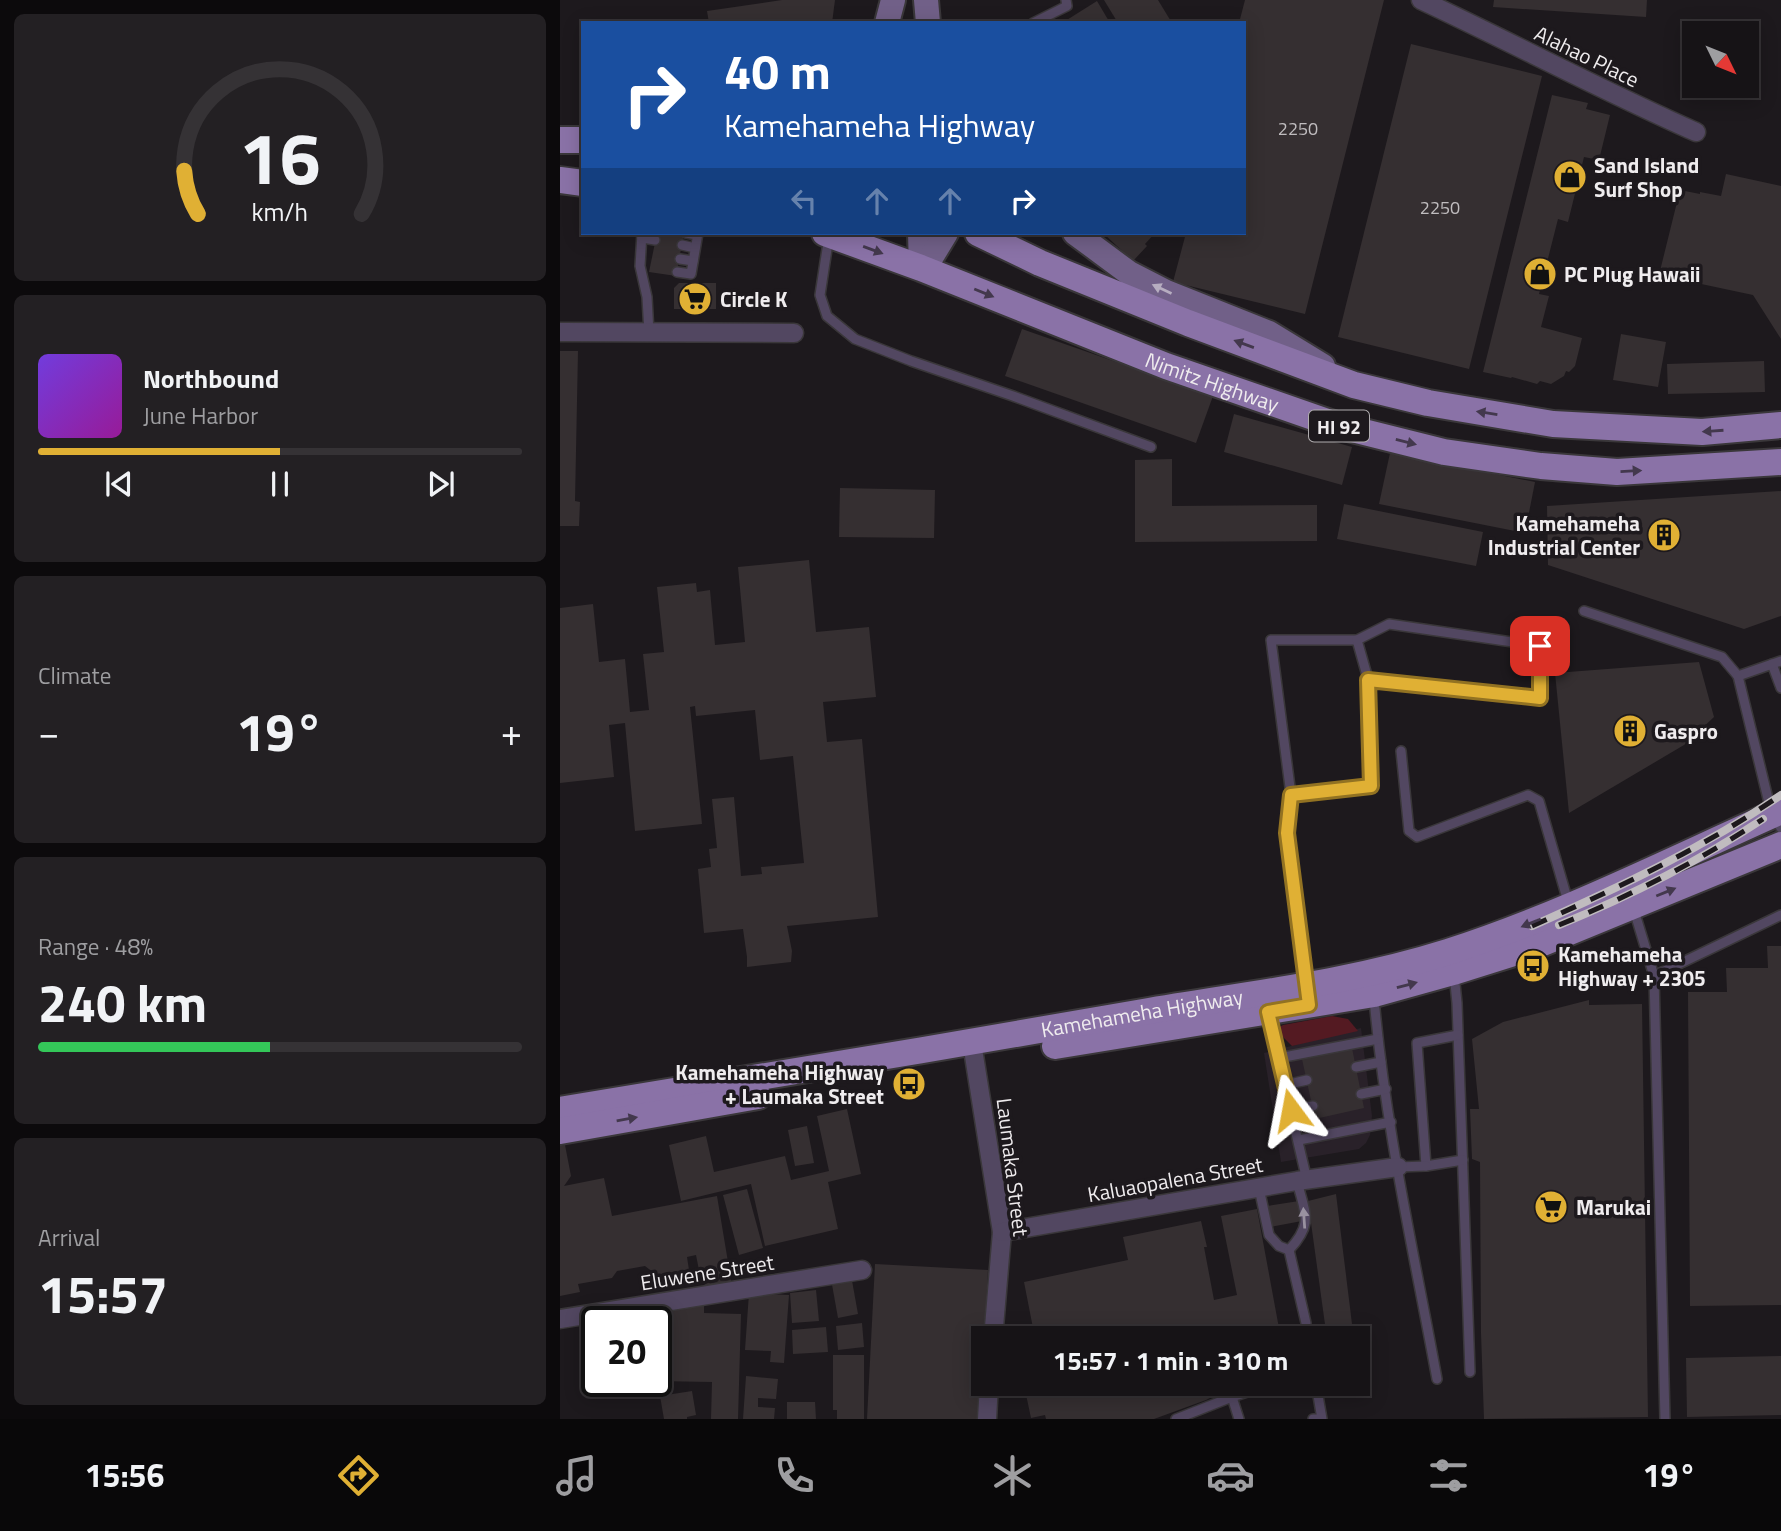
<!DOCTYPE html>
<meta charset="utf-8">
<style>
:root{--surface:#161316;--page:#232023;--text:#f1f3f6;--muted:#9e9ea1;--line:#353235;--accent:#e0b034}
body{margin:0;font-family:"Titillium Web",sans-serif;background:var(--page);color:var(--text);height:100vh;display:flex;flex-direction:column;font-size:26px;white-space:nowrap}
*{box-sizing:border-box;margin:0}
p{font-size:23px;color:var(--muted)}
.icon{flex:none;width:38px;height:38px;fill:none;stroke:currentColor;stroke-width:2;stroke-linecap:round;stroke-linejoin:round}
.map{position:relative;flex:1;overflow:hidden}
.sheet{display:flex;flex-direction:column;gap:14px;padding:14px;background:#0c0a0c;width:560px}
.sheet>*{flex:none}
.hud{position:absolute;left:21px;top:21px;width:665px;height:214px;border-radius:0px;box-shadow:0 4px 18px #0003,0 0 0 2px var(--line);background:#1a4fa0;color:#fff;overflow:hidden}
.needle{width:46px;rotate:133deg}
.buttons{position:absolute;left:1122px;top:21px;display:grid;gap:14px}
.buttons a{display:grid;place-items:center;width:77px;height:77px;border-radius:0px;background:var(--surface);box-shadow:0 4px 18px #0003,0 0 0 2px var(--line);font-size:35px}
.speed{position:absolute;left:21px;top:1306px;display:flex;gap:14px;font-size:35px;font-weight:700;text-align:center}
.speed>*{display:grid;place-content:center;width:91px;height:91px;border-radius:50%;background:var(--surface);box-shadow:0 4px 18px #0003,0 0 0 2px var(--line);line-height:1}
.speed .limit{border:4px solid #111;border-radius:10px;background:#fff;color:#111}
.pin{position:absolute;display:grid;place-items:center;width:60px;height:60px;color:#fff;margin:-30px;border-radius:14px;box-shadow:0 4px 10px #0006}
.me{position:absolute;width:77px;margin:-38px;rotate:347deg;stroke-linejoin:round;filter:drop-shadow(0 0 5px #0008)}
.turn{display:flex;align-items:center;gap:24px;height:147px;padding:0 28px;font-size:32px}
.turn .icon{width:91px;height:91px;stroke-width:2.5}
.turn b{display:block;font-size:49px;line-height:60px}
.lanes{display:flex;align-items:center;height:66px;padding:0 28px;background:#0003;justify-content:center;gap:35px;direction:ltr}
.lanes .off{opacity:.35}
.big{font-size:52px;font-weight:700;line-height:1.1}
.sheet .tile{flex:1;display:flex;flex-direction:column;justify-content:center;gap:10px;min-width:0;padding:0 24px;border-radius:10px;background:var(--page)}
.sheet .dial{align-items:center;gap:0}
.dial svg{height:182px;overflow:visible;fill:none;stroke:var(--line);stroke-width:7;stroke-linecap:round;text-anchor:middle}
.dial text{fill:var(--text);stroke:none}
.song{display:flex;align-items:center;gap:21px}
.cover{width:84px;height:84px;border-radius:10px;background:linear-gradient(135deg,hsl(260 70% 55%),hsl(300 70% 35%))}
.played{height:7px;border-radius:4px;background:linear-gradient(90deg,var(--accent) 50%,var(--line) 50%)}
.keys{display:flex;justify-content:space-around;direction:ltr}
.heat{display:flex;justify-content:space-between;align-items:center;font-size:38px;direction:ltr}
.charge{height:10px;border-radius:5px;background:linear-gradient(90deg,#34c759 48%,var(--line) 0)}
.trip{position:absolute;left:411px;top:1326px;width:399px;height:70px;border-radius:0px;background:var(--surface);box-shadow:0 4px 18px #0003,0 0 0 2px var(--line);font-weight:700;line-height:70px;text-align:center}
.tabs{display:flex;height:112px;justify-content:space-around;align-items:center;background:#090809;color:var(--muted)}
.tabs .icon{width:49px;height:49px}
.tabs .active{color:var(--accent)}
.tabs b{font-size:32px;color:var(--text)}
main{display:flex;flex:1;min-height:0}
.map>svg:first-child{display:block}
.built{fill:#292129}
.green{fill:#541a22}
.building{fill:#352f31}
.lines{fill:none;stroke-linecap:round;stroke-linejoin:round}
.lane-casing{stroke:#3a373a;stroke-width:12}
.street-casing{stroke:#3a373a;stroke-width:21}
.secondary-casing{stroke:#3a373a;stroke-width:28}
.primary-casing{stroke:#3a373a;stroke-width:30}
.lane{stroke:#524761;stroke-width:9}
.street{stroke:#524761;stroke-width:18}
.secondary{stroke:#716088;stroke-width:24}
.primary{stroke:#8a72a7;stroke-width:26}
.rail-casing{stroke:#c0bcbf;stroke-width:8}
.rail{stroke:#1d191d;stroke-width:5;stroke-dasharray:16;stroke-linecap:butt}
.oneway{fill:#43384d}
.oneway2{fill:#b6adc0}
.oneway3{fill:#9991a0}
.route-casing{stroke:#927222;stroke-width:18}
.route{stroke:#e0b034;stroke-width:12}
.labels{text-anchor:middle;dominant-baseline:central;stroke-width:7;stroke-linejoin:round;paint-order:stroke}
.number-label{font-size:18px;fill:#c0bdbf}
.shield{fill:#1d191d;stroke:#b0adaf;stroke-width:2}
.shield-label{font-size:19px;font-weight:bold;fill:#efecee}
.street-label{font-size:21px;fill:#efecee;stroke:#1d191d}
.poi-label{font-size:21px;font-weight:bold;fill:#efecee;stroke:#1d191d;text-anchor:start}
</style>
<main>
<section class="sheet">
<div class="tile dial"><svg viewBox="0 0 100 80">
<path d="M14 69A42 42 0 1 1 86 69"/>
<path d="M14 69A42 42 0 0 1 8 50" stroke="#e0b034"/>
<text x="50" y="56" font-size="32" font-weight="700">16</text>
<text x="50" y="72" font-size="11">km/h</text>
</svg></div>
<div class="tile">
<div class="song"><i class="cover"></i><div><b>Northbound</b><p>June Harbor</p></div></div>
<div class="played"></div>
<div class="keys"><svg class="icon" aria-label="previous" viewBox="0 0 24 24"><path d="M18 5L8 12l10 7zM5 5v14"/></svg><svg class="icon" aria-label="pause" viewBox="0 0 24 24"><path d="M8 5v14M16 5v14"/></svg><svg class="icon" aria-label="next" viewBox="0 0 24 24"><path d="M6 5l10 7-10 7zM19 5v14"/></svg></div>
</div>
<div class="tile"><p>Climate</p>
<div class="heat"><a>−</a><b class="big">19°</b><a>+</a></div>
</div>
<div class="tile"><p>Range · 48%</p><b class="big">240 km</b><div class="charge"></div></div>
<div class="tile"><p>Arrival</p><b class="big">15:57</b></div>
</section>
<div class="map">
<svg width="1221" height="1419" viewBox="0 0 1221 1419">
<rect width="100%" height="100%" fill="#1d191d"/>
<polygon class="built" points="801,1028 812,1116 810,1135 806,1143 799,1149 721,1162 704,1053"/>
<polygon class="green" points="772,1016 788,1019 798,1031 732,1046 720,1034 718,1028 723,1025"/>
<g class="building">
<polygon points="222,0 275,0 272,23 149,23 147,11"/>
<polygon points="544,0 598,0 612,23 558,23"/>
<polygon points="685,0 824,0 745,314 613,282 626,233 684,233 684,23 679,23"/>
<polygon points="934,0 1087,0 1086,17 933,7"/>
<polygon points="537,1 550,23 502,23"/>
<polygon points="851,44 982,76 909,369 778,337"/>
<polygon points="992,95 1028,103 1026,109 1050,115 1039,160 1024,157 1008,222 998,219 979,294 989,296 981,327 1022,338 1015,366 1009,372 1006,371 1004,376 991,384 980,381 977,384 952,377 951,378 923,372"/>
<polygon points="1166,174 1221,186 1221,339 1193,295 1099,275 1120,190 1140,194 1140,192 1161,196"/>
<polygon points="97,233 124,233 116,276 89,272"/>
<polygon points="543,233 595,233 585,244 587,246 573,261"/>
<polygon points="119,283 156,283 156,309 114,309 114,288"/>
<polygon points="462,329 653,396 636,443 445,376"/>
<polygon points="1061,334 1106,342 1098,387 1053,380"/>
<polygon points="0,351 18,351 15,501 20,502 19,526 0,526"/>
<polygon points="1204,361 1205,392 1108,394 1107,364"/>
<polygon points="674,414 792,447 782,485 664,452"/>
<polygon points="830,453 975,482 965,533 819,504"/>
<polygon points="612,459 612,506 757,505 757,541 575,542 575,460"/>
<polygon points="280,488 375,490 374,538 279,537"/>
<polygon points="1221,491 1221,616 1184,629 988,565 987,506"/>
<polygon points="784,504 923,532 916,566 777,539"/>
<polygon points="249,560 256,632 309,627 316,697 263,702 267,742 302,739 318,917 227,926 232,951 231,962 187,967 187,957 183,929 144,933 138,869 151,867 149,849 157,848 152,799 174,797 181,876 202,874 201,867 244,863 233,756 200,760 195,710 136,716 135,706 130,707 142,824 75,831 65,723 49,725 54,777 0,783 0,608 33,604 39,662 65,659 70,712 89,710 83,654 104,652 97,587 136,583 137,592 150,590 155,645 185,642 178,567"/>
<polygon points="1139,662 1154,717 1124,745 1009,813 995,673"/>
<polygon points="1207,946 1221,946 1221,1305 1130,1306 1128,992 1167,992 1166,968 1208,968"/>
<polygon points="1029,1000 1029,1005 1082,1004 1088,1417 924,1419 921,1333 920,1162 912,1159 910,1109 919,1109 912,1039 943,1022"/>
<polygon points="792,1048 804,1108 755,1119 742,1059"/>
<polygon points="287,1109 301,1174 268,1182 278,1229 205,1246 191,1184 121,1201 109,1145 146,1136 154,1172 225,1156 231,1180 269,1171 257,1116"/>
<polygon points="247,1126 254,1163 235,1166 228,1130"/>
<polygon points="5,1145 11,1176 4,1186 44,1178 52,1216 157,1196 172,1286 146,1291 143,1277 140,1275 136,1255 127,1257 129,1270 98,1276 85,1266 57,1271 52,1278 18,1284 20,1292 0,1296 0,1146"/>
<polygon points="187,1189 203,1248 179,1255 163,1195"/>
<polygon points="776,1194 793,1332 767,1339 748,1201"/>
<polygon points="739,1201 742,1221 710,1227 707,1206"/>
<polygon points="697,1209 721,1339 631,1339 629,1333 603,1339 483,1339 480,1326 473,1328 464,1282 568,1260 563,1237 641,1221 647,1247 644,1247 654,1300 677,1295 661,1216"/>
<polygon points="315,1264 428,1270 420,1419 307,1419"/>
<polygon points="291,1275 298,1314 278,1318 271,1279"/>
<polygon points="256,1290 259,1321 232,1323 230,1293"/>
<polygon points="189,1293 229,1295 224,1363 210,1362 211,1351 185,1350"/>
<polygon points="95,1304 144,1305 144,1313 181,1314 178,1419 151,1419 152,1382 96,1381"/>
<polygon points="302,1323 304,1347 278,1350 276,1326"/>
<polygon points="266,1327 268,1352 233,1354 232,1330"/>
<polygon points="273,1355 304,1355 304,1419 277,1419 277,1410 273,1410"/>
<polygon points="1221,1356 1221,1415 1127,1417 1126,1358"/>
<polygon points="186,1376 218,1379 216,1399 198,1398 198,1407 215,1408 214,1419 183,1419"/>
<polygon points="571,1384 571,1388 588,1384 676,1384 646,1400 594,1419 486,1419 485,1415 471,1418 464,1385"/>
<polygon points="132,1391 136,1415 127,1417 127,1419 104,1419 100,1396"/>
<polygon points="227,1402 255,1402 256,1419 227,1419"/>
</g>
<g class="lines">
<defs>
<g id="lane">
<polyline points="473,23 507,6 506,0"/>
<polyline points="82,233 80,266 87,297 89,333"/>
<polyline points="126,233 137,235"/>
<polyline points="269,236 260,295 267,316 295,339 351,361 453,396 591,447"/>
<polyline points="82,238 95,240"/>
<polyline points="122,245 135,248"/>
<polyline points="120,259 133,261"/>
<polyline points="117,272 131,274 138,233"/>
<polyline points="1024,611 1162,657 1178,676 1212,815 1221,828"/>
<polyline points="1212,664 1221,688"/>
<polyline points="1178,676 1221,661"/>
<polyline points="841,751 849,831 857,837 968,795 979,801 1009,905"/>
<polyline points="731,795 711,640 797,640"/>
<polyline points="1073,907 1094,976 1105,1419"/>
<polyline points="894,974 897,1003 910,1372"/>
<polyline points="1094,976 1221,915"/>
<polyline points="745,983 727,833 731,795 811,786 808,679 980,698 980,646 829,624 797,640 808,679"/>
<path d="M 814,998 C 825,1126 854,1253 877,1379"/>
<polyline points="708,1015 747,1180"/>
<polyline points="898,1035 857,1043 866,1166 903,1160"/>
<polyline points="719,1058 818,1039"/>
<polyline points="796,1067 821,1062"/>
<polyline points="725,1085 747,1080"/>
<polyline points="801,1094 826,1089"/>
<polyline points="731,1110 753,1106"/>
<polyline points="739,1140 831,1122"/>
<polyline points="838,1167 866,1166"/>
<polyline points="699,1188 709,1235 719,1246 729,1250"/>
<polyline points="729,1250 746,1323"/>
<path d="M 729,1250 C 754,1223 745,1214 737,1181"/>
<polyline points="672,1397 679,1419"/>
<polyline points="616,1419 672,1397 711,1384"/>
<polyline points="753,1419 762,1419 756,1384"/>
</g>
<g id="street">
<path d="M 861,0 C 953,43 1043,91 1136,132"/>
<polyline points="0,332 234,333"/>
<polyline points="412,1043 442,1232 433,1339"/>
<polyline points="442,1232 737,1181 838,1167"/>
<polyline points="0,1319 302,1270"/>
<polyline points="427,1419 429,1384"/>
</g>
<g id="secondary">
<polyline points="366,0 368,23"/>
<polyline points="327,23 333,0"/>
<polyline points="360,233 361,268"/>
<polyline points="515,233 569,273 606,292 709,333 763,366"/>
<polyline points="361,268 369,261 386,233"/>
</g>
<g id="primary">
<polyline points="0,140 23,140"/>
<polyline points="0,180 23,183"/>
<path id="s1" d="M 265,233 L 361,268 L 606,366 L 776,425 L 884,452 L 981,466 L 1057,472 L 1221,462"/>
<polyline points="418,233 480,263 628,323 794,385 868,403 993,424 1142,432 1221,425"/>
<polyline points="495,1046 814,994 893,972 973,947 1221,845"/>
<path id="s2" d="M 0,1110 C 194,1079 389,1046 583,1012 C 686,994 787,984 888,952 C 1003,915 1111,860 1221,811"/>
<polyline points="0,1131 198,1096"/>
</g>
</defs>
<use href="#lane" class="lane-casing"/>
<use href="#street" class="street-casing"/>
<use href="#secondary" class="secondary-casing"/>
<use href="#primary" class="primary-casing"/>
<use href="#lane" class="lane"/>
<use href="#street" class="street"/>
<use href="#secondary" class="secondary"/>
<use href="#primary" class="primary"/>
<defs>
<g id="rail">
<path d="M 999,925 C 1070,896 1139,861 1203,819"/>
<path d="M 972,926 C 1058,888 1143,848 1221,795"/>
</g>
</defs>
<use href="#rail" class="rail-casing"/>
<use href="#rail" class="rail"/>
</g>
<defs><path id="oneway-solid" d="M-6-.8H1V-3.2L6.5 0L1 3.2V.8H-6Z" transform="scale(1.75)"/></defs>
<g class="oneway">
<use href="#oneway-solid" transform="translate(313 250) rotate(20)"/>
<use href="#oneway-solid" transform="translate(424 293) rotate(22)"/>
<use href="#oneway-solid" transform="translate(684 344) rotate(-160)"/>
<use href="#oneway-solid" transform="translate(927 413) rotate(-171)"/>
<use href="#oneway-solid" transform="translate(1153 431) rotate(176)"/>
<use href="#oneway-solid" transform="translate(846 442) rotate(14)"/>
<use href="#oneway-solid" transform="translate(1071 471) rotate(-3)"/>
<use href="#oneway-solid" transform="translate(1106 892) rotate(-22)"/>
<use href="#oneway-solid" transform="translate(971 923) rotate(158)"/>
<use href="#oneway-solid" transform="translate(847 985) rotate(-15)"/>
<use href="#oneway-solid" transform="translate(67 1119) rotate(-10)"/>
</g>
<use class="oneway2" href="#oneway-solid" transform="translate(602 289) rotate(-155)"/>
<use class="oneway3" href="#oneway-solid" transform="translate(744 1218) rotate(-94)"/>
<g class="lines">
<defs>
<polyline id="route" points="731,1110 708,1012 749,1005 727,833 731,795 811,786 808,680 980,698 980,646"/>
</defs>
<use href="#route" class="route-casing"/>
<use href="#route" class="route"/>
</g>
<defs>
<symbol id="shop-disc" viewBox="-11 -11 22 22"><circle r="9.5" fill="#e0b034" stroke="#1d191d"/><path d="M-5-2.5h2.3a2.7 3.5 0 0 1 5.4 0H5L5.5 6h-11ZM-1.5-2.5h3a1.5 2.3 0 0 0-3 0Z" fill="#111"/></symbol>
<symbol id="supermarket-disc" viewBox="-11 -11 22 22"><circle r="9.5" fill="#e0b034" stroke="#1d191d"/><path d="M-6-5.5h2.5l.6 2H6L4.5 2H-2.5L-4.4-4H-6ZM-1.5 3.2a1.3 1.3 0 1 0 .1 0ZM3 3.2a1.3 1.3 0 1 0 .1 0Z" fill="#111"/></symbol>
<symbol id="building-disc" viewBox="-11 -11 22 22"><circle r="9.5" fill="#e0b034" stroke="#1d191d"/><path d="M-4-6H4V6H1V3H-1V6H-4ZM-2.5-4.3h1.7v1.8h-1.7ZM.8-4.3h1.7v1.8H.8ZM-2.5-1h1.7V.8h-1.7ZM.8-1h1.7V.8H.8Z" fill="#111"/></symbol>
<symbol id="bus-disc" viewBox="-11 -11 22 22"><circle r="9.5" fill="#e0b034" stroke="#1d191d"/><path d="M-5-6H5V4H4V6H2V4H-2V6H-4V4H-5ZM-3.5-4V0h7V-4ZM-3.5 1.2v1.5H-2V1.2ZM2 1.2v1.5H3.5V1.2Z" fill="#111"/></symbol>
</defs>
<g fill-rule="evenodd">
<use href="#shop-disc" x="991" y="158" width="38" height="38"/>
<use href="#shop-disc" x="961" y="255" width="38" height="38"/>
<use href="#supermarket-disc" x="116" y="280" width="38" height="38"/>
<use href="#building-disc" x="1085" y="516" width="38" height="38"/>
<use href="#building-disc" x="1051" y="712" width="38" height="38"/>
<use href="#bus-disc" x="954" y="947" width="38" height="38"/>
<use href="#bus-disc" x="330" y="1065" width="38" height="38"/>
<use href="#supermarket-disc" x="972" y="1188" width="38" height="38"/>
</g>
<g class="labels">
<g class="number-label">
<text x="738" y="128">2250</text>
<text x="880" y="207">2250</text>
</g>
<rect class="shield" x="749" y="410.5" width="60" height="31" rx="5"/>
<g class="shield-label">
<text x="779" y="426">HI 92</text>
</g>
<g class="street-label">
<text transform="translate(1027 56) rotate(26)">Alahao Place</text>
<text stroke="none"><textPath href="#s1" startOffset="415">Nimitz Highway</textPath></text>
<text stroke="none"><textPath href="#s2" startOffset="590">Kamehameha Highway</textPath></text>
<text transform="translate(453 1167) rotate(83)">Laumaka Street</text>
<text transform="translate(615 1179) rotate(-10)">Kaluaopalena Street</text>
<text transform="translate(147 1272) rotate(-9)">Eluwene Street</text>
</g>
<g class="poi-label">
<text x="1034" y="165">Sand Island<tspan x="1034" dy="24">Surf Shop</tspan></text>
<text x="1004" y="274">PC Plug Hawaii</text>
<text x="160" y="299">Circle K</text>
<text x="1080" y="523" text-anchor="end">Kamehameha<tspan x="1080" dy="24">Industrial Center</tspan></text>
<text x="1094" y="731">Gaspro</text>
<text x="998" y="954">Kamehameha<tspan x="998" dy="24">Highway + 2305</tspan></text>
<text x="324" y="1072" text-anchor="end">Kamehameha Highway<tspan x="324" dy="24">+ Laumaka Street</tspan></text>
<text x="1016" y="1207">Marukai</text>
</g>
</g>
</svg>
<div class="buttons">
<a><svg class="needle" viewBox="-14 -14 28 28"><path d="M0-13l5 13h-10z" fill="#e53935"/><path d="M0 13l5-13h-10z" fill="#9e9ea1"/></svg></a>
</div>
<div class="speed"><div class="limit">20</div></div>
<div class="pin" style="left:980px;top:646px;background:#d93025"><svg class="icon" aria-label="arrive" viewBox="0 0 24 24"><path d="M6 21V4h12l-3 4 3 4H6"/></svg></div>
<svg class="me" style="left:731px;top:1110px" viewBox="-20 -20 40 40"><path d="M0-17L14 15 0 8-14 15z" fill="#e0b034" stroke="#fff" stroke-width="4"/></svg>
<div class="trip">15:57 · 1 min · 310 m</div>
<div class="hud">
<div class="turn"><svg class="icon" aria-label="right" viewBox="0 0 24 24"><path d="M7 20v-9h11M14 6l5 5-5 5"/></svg><div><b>40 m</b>Kamehameha Highway</div></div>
<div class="lanes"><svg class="icon off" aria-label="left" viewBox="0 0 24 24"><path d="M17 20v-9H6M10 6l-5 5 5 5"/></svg><svg class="icon off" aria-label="ahead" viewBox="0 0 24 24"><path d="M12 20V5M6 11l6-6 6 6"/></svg><svg class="icon off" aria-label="ahead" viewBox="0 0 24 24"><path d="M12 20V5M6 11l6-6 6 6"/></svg><svg class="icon" aria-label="right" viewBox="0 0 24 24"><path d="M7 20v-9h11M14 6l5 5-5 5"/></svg></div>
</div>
</div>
</main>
<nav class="tabs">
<b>15:56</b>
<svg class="icon active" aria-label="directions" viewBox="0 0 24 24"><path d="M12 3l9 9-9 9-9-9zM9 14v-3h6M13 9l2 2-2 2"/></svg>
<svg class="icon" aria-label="music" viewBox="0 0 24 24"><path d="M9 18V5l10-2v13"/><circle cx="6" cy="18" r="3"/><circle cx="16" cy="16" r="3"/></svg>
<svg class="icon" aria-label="phone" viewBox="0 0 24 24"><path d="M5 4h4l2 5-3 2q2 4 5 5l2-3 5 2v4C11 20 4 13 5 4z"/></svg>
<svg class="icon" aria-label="climate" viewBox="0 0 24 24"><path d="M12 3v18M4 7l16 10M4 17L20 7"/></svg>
<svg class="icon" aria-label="car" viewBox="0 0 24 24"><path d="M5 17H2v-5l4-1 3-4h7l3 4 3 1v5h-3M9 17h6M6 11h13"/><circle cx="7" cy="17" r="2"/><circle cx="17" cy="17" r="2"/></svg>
<svg class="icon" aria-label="filters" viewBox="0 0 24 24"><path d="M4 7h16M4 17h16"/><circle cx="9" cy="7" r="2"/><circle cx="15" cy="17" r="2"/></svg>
<b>19°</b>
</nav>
